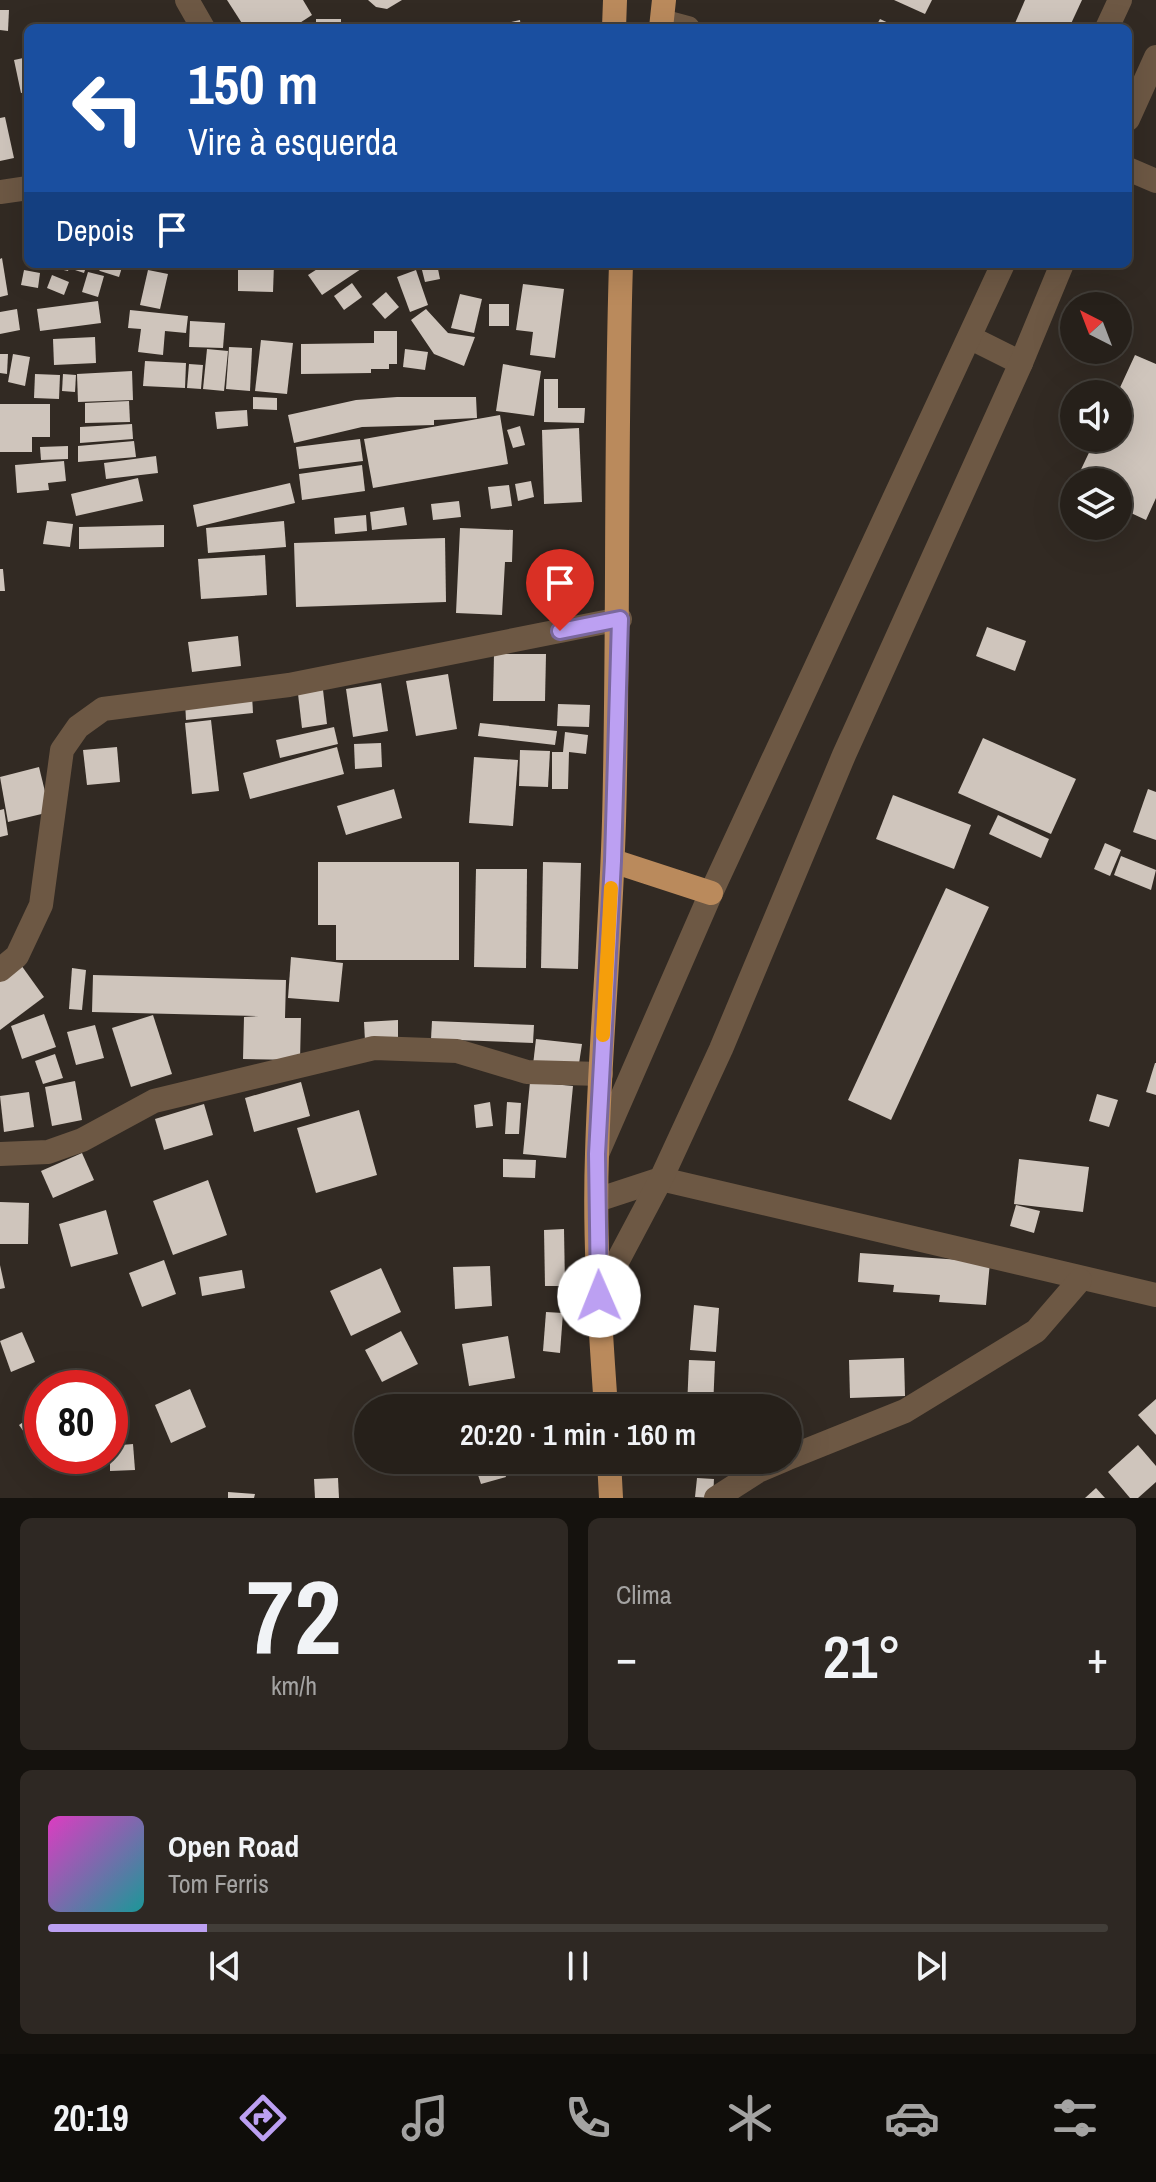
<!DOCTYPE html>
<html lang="pt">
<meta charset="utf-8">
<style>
:root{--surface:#26201a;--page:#2e2823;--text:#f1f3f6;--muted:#a4a3a2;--line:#423e39;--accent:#bca0f2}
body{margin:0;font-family:"Archivo Narrow",sans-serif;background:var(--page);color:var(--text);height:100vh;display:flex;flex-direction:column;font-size:30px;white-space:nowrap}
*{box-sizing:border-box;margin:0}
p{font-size:26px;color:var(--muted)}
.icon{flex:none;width:44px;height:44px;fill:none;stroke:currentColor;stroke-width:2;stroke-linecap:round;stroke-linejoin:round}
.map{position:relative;height:1498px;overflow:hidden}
.sheet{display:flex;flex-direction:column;gap:20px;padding:20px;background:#15120e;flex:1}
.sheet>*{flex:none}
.hud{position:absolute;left:24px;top:24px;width:1108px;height:244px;border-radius:12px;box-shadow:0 8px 32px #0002,0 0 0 2px var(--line);background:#1a4fa0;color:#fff;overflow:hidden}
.needle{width:52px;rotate:318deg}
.controls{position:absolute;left:1060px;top:292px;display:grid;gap:16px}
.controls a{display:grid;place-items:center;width:72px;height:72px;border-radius:50%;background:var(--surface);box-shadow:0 8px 32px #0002,0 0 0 2px var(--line);font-size:40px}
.speed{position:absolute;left:24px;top:1370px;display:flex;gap:16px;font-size:40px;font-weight:700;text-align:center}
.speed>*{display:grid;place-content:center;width:104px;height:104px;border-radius:50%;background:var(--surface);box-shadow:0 8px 32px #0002,0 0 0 2px var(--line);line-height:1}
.speed .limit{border:12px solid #d22;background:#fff;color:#111}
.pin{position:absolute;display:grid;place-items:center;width:68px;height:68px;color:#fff;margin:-82px -34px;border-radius:50% 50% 50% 0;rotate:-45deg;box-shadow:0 0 8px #0007}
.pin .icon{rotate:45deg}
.me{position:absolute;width:88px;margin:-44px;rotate:359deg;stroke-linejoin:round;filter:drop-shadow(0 0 6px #0008)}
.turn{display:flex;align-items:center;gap:28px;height:168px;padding:0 32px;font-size:36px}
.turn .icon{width:104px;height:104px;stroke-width:2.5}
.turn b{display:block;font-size:56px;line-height:68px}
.then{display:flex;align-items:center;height:76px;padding:0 32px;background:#0003;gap:16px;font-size:30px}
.big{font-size:60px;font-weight:600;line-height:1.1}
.sheet .card{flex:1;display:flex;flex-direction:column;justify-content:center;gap:12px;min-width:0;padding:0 28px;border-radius:12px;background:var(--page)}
.sheet .dial{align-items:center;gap:0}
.dial b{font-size:104px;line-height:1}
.song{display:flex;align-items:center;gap:24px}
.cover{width:96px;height:96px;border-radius:12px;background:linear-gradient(135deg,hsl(310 70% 55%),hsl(180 70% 35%))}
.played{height:8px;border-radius:4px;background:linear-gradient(90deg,var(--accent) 15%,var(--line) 15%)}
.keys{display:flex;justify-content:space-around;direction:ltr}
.heat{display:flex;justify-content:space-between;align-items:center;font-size:44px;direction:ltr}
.sheet .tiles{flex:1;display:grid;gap:20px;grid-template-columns:1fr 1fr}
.card:last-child{grid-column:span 2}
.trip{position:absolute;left:354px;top:1394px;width:448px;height:80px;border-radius:40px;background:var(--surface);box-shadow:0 8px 32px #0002,0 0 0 2px var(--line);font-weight:600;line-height:80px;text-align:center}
.tab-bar{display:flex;height:128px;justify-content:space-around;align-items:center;background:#0f0d0a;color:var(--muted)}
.tab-bar .icon{width:56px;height:56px}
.tab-bar .active{color:var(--accent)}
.tab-bar b{font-size:36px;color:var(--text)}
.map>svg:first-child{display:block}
.building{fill:#cfc5bc}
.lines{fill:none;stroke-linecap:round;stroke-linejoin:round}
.minor{stroke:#6d5844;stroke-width:24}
.tertiary{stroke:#6d5844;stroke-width:24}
.trunk{stroke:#ba8a5c;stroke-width:24}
.route-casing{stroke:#7a689d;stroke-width:20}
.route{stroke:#bca0f2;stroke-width:14}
.slow{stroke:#f59e0b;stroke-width:14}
</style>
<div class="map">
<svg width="1156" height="1498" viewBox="0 0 1156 1498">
<rect width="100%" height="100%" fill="#322a23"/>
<g class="building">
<polygon points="227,0 303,0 312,15 292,28 245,28"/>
<polygon points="368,0 402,0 387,9 376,7"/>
<polygon points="894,0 932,0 925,14"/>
<polygon points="1025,0 1082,0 1069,28 1013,28"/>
<polygon points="0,10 9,10 8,31 0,30"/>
<rect x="316" y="19" width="25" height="9"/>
<polygon points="880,19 899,28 875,28"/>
<polygon points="520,20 521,28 488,28 488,27"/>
<polygon points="28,57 28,92 21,93 14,60"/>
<polygon points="5,117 14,158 0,161 0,118"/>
<polygon points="2,258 8,295 0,297 0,259"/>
<polygon points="56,264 70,264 68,271 55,268"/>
<polygon points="74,264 87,264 84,273 72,269"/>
<polygon points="93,264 123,264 119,277 100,271"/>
<polygon points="238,264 274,264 273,292 238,291"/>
<polygon points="325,264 362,264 364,267 322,295 308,275"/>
<polygon points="437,264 440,279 425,282 421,266"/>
<polygon points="24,270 40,273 38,288 21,285"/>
<polygon points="148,270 168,274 160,309 140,305"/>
<polygon points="416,270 428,305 410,312 397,277"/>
<polygon points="88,272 104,276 98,297 82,292"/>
<polygon points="52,275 69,282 64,295 47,288"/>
<polygon points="352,283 362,297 344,310 334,296"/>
<polygon points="523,284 564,289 555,358 530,355 533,332 516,330"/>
<polygon points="386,292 399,307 385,319 372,304"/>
<polygon points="460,294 482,299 474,333 451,328"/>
<polygon points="98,301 101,323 40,331 37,309"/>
<rect x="489" y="304" width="20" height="22"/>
<polygon points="17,309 20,330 0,334 0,312"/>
<polygon points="426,309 448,333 475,337 464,366 434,354 411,320"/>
<polygon points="130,310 188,316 186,333 165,331 163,355 138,352 141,329 128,328"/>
<polygon points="190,321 225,323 223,348 189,347"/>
<polygon points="374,331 397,331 397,364 389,364 389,369 371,369 371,373 301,374 301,344 374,343"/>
<polygon points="95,337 96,363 54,365 53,339"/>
<polygon points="261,340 293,343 287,394 255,391"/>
<polygon points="229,347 252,348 250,391 226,389"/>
<polygon points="207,349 228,351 224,391 203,389"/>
<polygon points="405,349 428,352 425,370 403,367"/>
<polygon points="0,354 8,354 7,374 0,373"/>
<polygon points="13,354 30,357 25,386 8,382"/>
<polygon points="1135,355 1156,364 1156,498 1146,520 1118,507 1118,482 1075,482 1096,438 1118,438 1117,394"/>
<polygon points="145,361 186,363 185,388 143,386"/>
<polygon points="189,364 203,365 201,389 187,388"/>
<polygon points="503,364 541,371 534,416 496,411"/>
<polygon points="132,371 133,400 78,402 77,374"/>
<polygon points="35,374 60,375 59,399 34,398"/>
<polygon points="63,374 76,375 75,392 62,391"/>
<polygon points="544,379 558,379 558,408 585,408 584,423 544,422"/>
<polygon points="253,397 277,398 277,410 253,409"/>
<polygon points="397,397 476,397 477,418 434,420 434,425 362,427 294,443 288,415 356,400"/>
<polygon points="129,401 130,422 85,423 85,403"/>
<polygon points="0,404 50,404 50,437 32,437 32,452 0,452"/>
<polygon points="247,410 248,426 217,429 215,412"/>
<polygon points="500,415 508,464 373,488 364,439"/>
<polygon points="132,424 133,439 80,443 80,427"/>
<polygon points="520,426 525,445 513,448 507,430"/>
<polygon points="579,428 582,502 544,504 542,430"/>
<polygon points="360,439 363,461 299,469 296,447"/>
<polygon points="134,441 136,457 78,462 78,446"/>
<polygon points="68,446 68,459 41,460 40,447"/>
<polygon points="156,456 158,473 106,479 104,463"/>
<polygon points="64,461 66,481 48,483 49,490 17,493 15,465"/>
<polygon points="362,465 365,491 302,500 299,474"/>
<polygon points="138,478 143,501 76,516 71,494"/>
<polygon points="531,481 534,497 518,501 515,484"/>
<polygon points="290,483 295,503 197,527 193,505"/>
<polygon points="509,485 512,506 491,509 488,487"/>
<polygon points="459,501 461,517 433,520 431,504"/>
<polygon points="404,507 407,525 372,530 370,512"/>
<polygon points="366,515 367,531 335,534 334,518"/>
<polygon points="47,521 73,524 70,547 43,544"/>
<polygon points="284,521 286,547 208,553 206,528"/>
<polygon points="164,525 164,547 79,549 79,527"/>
<polygon points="460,528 513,530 512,562 505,562 502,615 456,613"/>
<polygon points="445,538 446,602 296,607 294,543"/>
<polygon points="265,555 267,595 201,599 198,559"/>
<polygon points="0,569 3,569 5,591 0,591"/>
<polygon points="987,627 1026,641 1015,671 976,656"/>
<polygon points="238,636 241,666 192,672 188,642"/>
<polygon points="494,654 546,654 545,701 493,701"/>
<polygon points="448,674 457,729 416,736 406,681"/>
<polygon points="381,683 388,731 353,737 346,689"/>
<polygon points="323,690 327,724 302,728 298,694"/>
<polygon points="252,695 253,713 186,720 185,702"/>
<polygon points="558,704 590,705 589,727 557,726"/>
<polygon points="211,720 219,791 192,794 185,723"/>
<polygon points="480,723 557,731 555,745 478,736"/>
<polygon points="334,727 338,744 280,758 276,740"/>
<polygon points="565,732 588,735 586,754 569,752 568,789 552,789 552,752 563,752"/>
<polygon points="983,738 1076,779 1051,834 958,793"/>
<polygon points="381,743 382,767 355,769 354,744"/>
<polygon points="117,747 120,782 87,785 83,750"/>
<polygon points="337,747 344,774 250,799 243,773"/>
<polygon points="520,750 550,751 548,787 519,786"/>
<polygon points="474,757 518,760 513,826 469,823"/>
<polygon points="39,767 50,812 8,822 0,777"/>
<polygon points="394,789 402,818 346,835 337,806"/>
<polygon points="1148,789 1156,792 1156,840 1133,832"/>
<polygon points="893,795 971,825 954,869 876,839"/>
<polygon points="4,809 8,835 0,837 0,810"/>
<polygon points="998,815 1049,839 1041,858 989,834"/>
<polygon points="1105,843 1121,850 1110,876 1094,869"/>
<polygon points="1121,856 1156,870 1151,890 1114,875"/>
<polygon points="318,862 459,862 459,960 336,960 336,925 318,925"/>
<polygon points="543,862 581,863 578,969 541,968"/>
<polygon points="476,869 527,869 526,968 474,967"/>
<polygon points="946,888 989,907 891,1120 848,1100"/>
<polygon points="291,957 343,963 339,1002 288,998"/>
<polygon points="21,965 44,997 0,1030 0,980"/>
<polygon points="72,968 86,970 82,1010 69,1009"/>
<polygon points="93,975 286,980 285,1018 301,1018 300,1060 243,1059 244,1017 259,1016 92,1012"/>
<polygon points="44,1014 56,1047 22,1059 11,1026"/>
<polygon points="153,1015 172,1074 131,1087 112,1028"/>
<polygon points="398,1020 398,1040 365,1041 364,1022"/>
<polygon points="432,1021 534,1025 533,1043 431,1039"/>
<polygon points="95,1025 104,1058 76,1065 67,1032"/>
<polygon points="536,1039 582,1044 578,1070 533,1065"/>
<polygon points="55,1054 63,1078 43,1084 35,1061"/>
<polygon points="1155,1063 1156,1063 1156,1095 1146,1092"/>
<polygon points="75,1081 82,1120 52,1126 45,1087"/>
<polygon points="301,1082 310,1116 254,1132 245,1098"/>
<polygon points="530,1082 573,1086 566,1158 523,1154"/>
<polygon points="29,1092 34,1127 4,1132 0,1096"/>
<polygon points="1097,1094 1118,1100 1109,1127 1089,1121"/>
<polygon points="490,1102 493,1126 476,1128 474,1105"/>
<polygon points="507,1102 521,1103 519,1134 505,1134"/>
<polygon points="204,1104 213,1135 164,1150 155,1119"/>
<polygon points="359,1110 377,1175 316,1193 297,1128"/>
<polygon points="82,1153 94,1180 53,1198 41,1171"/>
<polygon points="503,1159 536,1160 535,1178 503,1177"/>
<polygon points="1019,1159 1089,1167 1083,1212 1014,1204"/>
<polygon points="208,1180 227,1235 173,1255 153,1201"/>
<polygon points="0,1202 29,1203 28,1244 0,1244"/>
<polygon points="1016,1205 1040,1211 1034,1233 1010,1226"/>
<polygon points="106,1210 118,1254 71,1267 59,1224"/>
<polygon points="564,1229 565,1286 545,1286 544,1230"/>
<polygon points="860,1253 990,1262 986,1305 939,1302 940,1295 893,1292 894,1285 858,1282"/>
<polygon points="164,1260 176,1294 142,1307 129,1273"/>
<polygon points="0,1265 5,1288 0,1289"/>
<polygon points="490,1266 492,1306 455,1309 453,1267"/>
<polygon points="381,1268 401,1312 351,1336 330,1291"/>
<polygon points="242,1270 245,1288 202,1296 199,1277"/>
<polygon points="694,1305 719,1308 716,1352 690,1350"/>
<polygon points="546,1312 563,1313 560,1353 543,1351"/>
<polygon points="401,1331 418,1364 382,1382 365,1350"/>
<polygon points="22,1332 35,1362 11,1372 0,1341"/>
<polygon points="508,1336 515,1378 469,1386 462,1344"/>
<polygon points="904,1358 905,1396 850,1398 849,1360"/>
<polygon points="689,1360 715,1361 713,1408 687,1408"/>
<polygon points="190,1389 206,1427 171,1443 155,1405"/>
<polygon points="1156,1399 1156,1435 1138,1415"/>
<polygon points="42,1409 42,1450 39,1453 19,1425"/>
<polygon points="133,1444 135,1470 110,1471 110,1446"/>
<polygon points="1138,1445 1156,1466 1156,1482 1138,1498 1130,1498 1108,1472"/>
<polygon points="473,1460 501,1460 506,1477 481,1484"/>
<polygon points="338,1478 339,1498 315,1498 314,1479"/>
<polygon points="697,1478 714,1479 713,1498 695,1497"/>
<polygon points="1096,1488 1105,1498 1085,1498"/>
<polygon points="228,1492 255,1494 254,1498 228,1498"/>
</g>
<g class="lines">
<g class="minor">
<polyline points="187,0 203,28"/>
<polyline points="662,21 688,28"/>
<polyline points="1128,169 1156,181"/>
<polyline points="0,192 28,188"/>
<polyline points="0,970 17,956 41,905 62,750 78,727 103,709 289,685 620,619"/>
<polyline points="0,1154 48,1152 82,1140 154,1101 374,1048 457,1051 527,1072 601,1074"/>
<polyline points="597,1200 661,1179 1156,1295"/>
<polyline points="788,1458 905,1411 1036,1331 1080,1280"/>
<polyline points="716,1498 758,1471 784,1460"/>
</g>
<g class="tertiary">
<polyline points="1107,28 1120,0"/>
<polyline points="1128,119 1156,57"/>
<polyline points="971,338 1021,363"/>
<polyline points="598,1152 711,893 1003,264"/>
<polyline points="599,1296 661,1179 721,1049 844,755 1021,363 1062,264"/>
</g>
<g class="trunk">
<polyline points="614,28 615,0"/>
<polyline points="661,28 664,0"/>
<polyline points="613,861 711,893"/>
<path d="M 606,1408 C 600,1323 594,1239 597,1154 C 600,1043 611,932 614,821 C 619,635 615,450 621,264"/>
<polyline points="609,1460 611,1498"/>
</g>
</g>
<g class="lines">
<defs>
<polyline id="route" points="560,631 620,619 613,861 597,1154 599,1296"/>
</defs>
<use href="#route" class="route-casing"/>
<use href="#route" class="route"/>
<polyline class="slow" points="603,1035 611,888"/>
</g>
</svg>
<div class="controls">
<a><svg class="needle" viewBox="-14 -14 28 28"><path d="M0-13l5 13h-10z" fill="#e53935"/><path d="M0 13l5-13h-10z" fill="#a4a3a2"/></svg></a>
<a><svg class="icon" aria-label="sound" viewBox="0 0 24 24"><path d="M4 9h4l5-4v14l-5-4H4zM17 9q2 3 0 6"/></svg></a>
<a><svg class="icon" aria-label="layers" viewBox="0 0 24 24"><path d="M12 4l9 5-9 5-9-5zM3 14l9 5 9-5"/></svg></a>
</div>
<div class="speed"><div class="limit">80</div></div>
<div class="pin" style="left:560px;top:631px;background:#d93025"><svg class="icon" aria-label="arrive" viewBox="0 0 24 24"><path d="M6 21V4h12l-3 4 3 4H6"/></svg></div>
<svg class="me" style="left:599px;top:1296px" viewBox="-20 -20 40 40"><circle r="19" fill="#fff"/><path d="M0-13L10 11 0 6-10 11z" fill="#bca0f2"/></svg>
<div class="trip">20:20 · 1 min · 160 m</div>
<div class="hud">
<div class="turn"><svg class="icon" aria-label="left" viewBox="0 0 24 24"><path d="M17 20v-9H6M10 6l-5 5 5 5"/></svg><div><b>150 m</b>Vire à esquerda</div></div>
<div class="then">Depois<svg class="icon" aria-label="arrive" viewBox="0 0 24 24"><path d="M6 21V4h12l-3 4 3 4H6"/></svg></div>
</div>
</div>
<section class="sheet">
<div class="tiles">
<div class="card dial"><b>72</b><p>km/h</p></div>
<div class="card"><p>Clima</p>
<div class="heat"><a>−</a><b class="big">21°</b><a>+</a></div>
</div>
<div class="card">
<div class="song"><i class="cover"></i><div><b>Open Road</b><p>Tom Ferris</p></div></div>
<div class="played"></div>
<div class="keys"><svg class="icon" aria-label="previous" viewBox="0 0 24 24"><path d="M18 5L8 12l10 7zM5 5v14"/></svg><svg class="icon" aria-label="pause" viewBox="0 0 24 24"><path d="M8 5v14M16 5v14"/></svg><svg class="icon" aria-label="next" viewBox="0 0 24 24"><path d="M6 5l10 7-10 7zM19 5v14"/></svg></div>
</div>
</div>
</section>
<nav class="tab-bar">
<b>20:19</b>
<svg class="icon active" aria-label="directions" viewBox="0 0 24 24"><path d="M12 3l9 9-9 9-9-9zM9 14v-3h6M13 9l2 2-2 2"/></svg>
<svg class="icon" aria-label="music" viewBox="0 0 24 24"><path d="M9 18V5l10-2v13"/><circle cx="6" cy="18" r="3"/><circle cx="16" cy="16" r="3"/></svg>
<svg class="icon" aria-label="phone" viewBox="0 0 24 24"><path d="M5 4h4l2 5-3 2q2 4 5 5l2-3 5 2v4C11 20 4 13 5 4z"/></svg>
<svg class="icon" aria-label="climate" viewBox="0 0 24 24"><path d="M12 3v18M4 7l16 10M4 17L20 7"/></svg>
<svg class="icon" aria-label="car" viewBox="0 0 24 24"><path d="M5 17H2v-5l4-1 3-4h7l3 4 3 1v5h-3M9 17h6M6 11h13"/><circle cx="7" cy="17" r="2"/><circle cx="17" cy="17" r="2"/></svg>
<svg class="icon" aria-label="filters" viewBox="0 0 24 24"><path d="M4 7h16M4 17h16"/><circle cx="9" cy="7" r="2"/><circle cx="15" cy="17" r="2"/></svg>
</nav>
